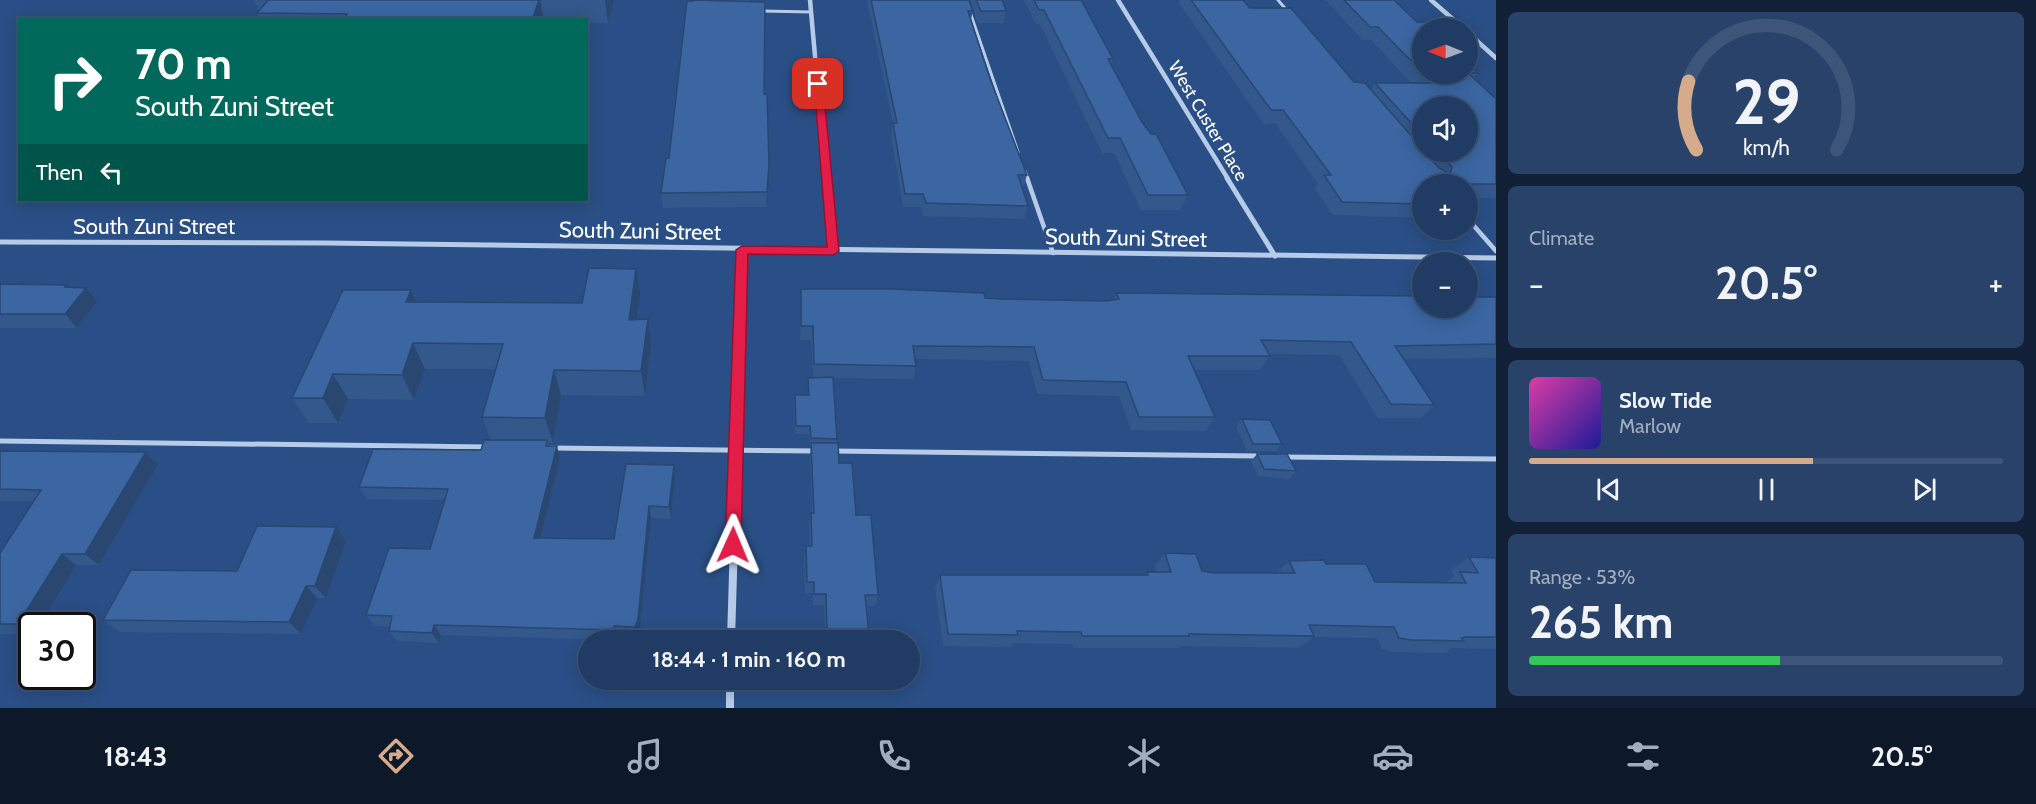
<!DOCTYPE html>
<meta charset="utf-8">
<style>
:root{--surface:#203b64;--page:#28426a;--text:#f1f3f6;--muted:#a2adbf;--line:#3d5578;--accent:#d6ab8b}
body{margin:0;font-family:Cabin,sans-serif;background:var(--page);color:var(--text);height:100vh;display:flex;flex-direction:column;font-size:22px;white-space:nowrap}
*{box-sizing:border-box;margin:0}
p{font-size:20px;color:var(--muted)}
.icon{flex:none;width:33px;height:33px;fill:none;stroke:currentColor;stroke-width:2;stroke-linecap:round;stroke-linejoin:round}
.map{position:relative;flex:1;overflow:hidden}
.side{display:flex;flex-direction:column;gap:12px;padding:12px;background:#122037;width:540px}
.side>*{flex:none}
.guide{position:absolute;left:18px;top:18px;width:570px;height:183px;border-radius:0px;box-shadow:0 3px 15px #0003,0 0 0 2px var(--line);background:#00695c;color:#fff;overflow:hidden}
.needle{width:39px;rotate:271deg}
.fabs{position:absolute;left:1412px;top:18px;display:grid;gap:12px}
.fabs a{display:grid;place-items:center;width:66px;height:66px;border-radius:50%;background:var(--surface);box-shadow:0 3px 15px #0003,0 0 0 2px var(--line);font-size:30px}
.speed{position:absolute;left:18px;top:612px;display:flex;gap:12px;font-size:30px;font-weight:700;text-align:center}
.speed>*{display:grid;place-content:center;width:78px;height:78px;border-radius:50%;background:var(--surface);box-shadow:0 3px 15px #0003,0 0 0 2px var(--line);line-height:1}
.speed .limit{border:3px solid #111;border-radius:9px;background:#fff;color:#111}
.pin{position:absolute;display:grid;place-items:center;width:51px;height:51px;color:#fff;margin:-26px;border-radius:12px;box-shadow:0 3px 9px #0006}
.me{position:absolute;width:66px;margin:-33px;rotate:1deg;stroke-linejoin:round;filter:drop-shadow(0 0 4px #0008)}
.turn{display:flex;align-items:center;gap:21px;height:126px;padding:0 18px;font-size:27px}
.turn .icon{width:78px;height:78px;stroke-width:2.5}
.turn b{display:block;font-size:42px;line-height:51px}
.then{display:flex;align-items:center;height:57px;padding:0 18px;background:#0003;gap:12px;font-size:22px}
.big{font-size:45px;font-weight:700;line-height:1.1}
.side .tile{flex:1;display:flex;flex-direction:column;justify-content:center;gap:9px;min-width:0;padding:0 21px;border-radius:9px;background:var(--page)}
.side .dial{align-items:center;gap:0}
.dial svg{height:156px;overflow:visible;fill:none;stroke:var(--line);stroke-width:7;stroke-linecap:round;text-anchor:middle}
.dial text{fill:var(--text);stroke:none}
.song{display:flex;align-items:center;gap:18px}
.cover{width:72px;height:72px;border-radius:9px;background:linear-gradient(135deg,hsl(320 70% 55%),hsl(240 70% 35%))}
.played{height:6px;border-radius:3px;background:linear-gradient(90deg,var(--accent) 60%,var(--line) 60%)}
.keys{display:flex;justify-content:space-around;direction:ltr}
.heat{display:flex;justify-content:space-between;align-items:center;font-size:33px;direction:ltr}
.charge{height:9px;border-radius:4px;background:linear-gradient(90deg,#34c759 53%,var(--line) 0)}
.trip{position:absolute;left:578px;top:630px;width:342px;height:60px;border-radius:30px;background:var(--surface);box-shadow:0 3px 15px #0003,0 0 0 2px var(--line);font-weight:700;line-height:60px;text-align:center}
.menu{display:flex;height:96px;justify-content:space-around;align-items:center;background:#0d1828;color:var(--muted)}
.menu .icon{width:42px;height:42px}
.menu .active{color:var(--accent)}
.menu b{font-size:27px;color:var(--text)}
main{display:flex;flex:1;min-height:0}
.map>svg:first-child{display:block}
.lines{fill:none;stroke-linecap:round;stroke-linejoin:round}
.service-far2{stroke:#b6cbe7;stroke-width:3}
.service-far1{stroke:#b6cbe7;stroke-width:4.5}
.service{stroke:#b6cbe7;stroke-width:5}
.minor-far2{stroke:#b6cbe7;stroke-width:4.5}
.minor-far1{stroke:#b6cbe7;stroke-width:5}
.minor{stroke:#b6cbe7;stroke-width:8}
.wall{fill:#33588b;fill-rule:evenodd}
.shaded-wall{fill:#294771}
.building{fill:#3b66a2;stroke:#294771;stroke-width:1.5}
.route{fill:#e11d48;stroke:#92132f;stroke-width:1.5}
.labels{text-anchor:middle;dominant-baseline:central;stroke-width:6;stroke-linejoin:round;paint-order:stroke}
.far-street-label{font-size:18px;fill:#fff;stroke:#2a4f86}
.street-label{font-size:22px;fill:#fff;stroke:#2a4f86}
</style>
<main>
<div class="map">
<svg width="1496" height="708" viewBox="0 0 1496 708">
<rect width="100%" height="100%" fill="#2a4f86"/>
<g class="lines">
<g class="service-far2">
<polyline points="1278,0 1289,13"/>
<polyline points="760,11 811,12"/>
<polyline points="970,12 1018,152"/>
<polyline points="1025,171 1028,179"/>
</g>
<g class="service-far1">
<polyline points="1027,178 1053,253"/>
<polyline points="1467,218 1496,251"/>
</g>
<g class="service">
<polyline points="0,441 488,447"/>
<polyline points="551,448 815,451"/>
<polyline points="833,451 1259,456"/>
<polyline points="1283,457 1496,459"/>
</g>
<g class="minor-far2">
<polyline points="810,0 826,179"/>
<polyline points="1118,0 1228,179"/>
<polyline points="1431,0 1463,28"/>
<polyline points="1467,32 1496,58"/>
</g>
<g class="minor-far1">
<polyline points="826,178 833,251"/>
<polyline points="1227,178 1275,256"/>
<polyline points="0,242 326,243 1496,258"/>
<polyline points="737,410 742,250"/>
</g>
<g class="minor">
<polyline points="731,640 738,408"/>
<polyline points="730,680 730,708"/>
</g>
</g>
<g class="wall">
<polygon points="254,0 614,0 608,23 586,23 586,20 260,20 257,13 259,11"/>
<polygon points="719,0 750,0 764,94 769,179 766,207 663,208 661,193 669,158"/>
<polygon points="867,0 969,0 973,11 971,19 989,76 1027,175 1023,188 1022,188 1028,206 1024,219 923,216 921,207 903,207 891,136 893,124"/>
<polygon points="970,0 1002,0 1006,11 1003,23 978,23"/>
<polygon points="1024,0 1081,0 1113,59 1111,65 1142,122 1188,195 1180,210 1141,210 1114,153 1102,153 1040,24 1036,24"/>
<path d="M 1180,0 L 1243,0 L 1250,8 L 1354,82 L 1371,90 L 1375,83 L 1411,83 L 1371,40 L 1362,40 L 1326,0 L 1394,0 L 1422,28 L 1422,74 L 1478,73 L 1474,78 L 1496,99 L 1496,198 L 1467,198 L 1467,184 L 1422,184 L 1422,218 L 1333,215 L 1315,189 L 1318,184 L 1275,123 L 1264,124 L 1179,3 ZM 1422,106 L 1467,152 L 1422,152 Z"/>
<polygon points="0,284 69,287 97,301 77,328 0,328"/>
<polygon points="801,289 1001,299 1107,301 1114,300 1116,293 1496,297 1496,358 1404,359 1434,405 1421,418 1378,418 1339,355 1269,354 1270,356 1260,370 1194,370 1215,417 1205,431 1131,430 1119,396 1037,394 1029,361 915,359 916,366 913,379 833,378 837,439 836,443 839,463 856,515 878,595 875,606 867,606 869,635 868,640 825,640 824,605 813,605 813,593 805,593 804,558 806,546 810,546 809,525 811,513 812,513 810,456 811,446 810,446 809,434 795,434 794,402 795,395 808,395 808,378 813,378 811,340 800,340"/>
<polygon points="411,290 416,302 582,303 640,294 636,319 651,345 645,396 561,395 553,443 548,443 549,446 560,458 541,538 614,539 675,477 671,519 651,518 640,630 637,637 617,636 617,640 441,635 439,643 397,641 389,631 390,626 375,626 366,615 430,549 445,500 367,499 359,487 481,450 491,440 482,417 495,369 425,369 414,400 348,399 338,423 309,423 292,398"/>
<polygon points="1242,419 1282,444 1276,451 1247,451 1236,427"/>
<polygon points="0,451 146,452 158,464 99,565 76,565 32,626 32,634 0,634 0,553 34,501 0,501"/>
<polygon points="1257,454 1296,471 1289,479 1258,476 1251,461"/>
<polygon points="336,527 346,541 326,598 317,598 301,634 120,632 103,620 237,571"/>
<polygon points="1165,553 1202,571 1214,573 1276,573 1289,561 1326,564 1375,582 1446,583 1454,576 1451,570 1469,557 1496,558 1496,649 1452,648 1445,653 1393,652 1382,649 1377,638 1313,637 1299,648 1180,646 1178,648 1073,648 1072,644 1013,643 1010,647 943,646 935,588 940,575 1144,575 1147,572 1156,572 1155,566"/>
</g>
<g class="shaded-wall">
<polygon points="539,0 540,0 544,20 532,20"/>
<polygon points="605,0 614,0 608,23"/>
<polygon points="769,164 769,179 766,207 767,192"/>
<polygon points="636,269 640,294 633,345 629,320"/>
<polygon points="67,285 78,297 86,288 97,301 77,328 65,314 65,287"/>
<polygon points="411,290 422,316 406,302"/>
<polygon points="648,319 651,345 645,396 641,371"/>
<polygon points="413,343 425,369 414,400 402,375"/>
<polygon points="554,370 561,395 553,443 545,418"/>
<polygon points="333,374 348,399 338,423 323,398"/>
<polygon points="557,446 560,458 538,549 534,538"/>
<polygon points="146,452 158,464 99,565 85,554"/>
<polygon points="674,465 675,477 671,519 669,507"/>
<polygon points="649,506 651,518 640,630 637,637 635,627"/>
<polygon points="336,527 346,541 326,598 315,586"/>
<polygon points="62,554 76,565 39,626 32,626 32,633 18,624"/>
<polygon points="306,586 317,598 301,634 289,622"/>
<polygon points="434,625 441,635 439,643 432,633"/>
<polygon points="614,626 617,636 617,640 614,630"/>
</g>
<g class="building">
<polygon points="268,0 539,0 532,20 343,20 347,14 257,13"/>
<polygon points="693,0 765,2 764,94 767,94 769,164 767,192 661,193 666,158 669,158 687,1 693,1"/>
<polygon points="871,0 969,0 973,11 968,11 989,76 1027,175 1018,175 1028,206 926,203 923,194 905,194 893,123 897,123"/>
<polygon points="976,0 1002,0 1006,11 981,11"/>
<polygon points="1034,0 1081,0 1113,59 1108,59 1142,122 1151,134 1156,134 1188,195 1148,195 1120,138 1108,138 1044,10 1039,10"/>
<polygon points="1191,0 1243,0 1250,8 1291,8 1354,82 1365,83 1422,148 1422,152 1425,152 1439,168 1450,174 1452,167 1437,152 1467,152 1467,106 1422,106 1422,135 1375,83 1433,83 1423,74 1467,74 1467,63 1478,73 1468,73 1496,99 1496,184 1422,184 1422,204 1342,202 1324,175 1331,175 1283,110 1271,110"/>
<polygon points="1344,0 1394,0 1417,22 1424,22 1430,28 1422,28 1422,72 1378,27 1370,27"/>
<polygon points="589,268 636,269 629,320 648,319 641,371 554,370 545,418 482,417 503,344 413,343 402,375 333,374 323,398 292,398 343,290 411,290 406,302 582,303"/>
<polygon points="0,284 67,285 65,287 86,288 65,314 0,314"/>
<polygon points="801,289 891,289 984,293 985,298 1001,299 1107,301 1119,299 1116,293 1422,296 1422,308 1467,308 1467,297 1496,297 1496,344 1395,346 1434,405 1391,404 1351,342 1261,340 1270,356 1188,356 1215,417 1139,417 1126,382 1043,380 1034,347 913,346 916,366 814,364 813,326 801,326"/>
<polygon points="833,377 837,439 811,438 810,426 796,426 795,395 809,395 808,378"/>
<polygon points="1242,419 1270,420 1282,444 1253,444"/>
<polygon points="484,440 547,440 546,446 557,446 534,538 614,539 626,464 674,465 669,507 649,506 638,619 635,627 614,626 614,630 434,625 432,633 389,631 392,616 366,615 389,548 430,549 448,489 359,487 373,449 481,450"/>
<polygon points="811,443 838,443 839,463 852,463 856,515 871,515 878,595 865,595 869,635 827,634 826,594 814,594 814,582 807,582 806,546 812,546 811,513 814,513"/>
<polygon points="0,451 146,452 85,554 62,554 18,624 0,624 0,553 41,490 0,489"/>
<polygon points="1257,454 1287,454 1296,471 1264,469"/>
<polygon points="257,526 336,527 315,586 306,586 289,622 103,620 131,570 237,571"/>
<polygon points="1165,553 1196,554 1202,571 1214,573 1295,573 1289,561 1324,560 1326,564 1366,564 1375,582 1466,583 1460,572 1478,573 1469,557 1496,558 1496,637 1466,637 1461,638 1464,641 1411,640 1399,638 1394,627 1309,625 1314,636 1189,634 1189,636 1082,636 1081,632 1017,631 1018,635 948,634 940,575 1148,575 1147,572 1171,572"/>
</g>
<polygon class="route" points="814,82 823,84 839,251 833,255 748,254 741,545 739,550 733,553 727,550 725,545 736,250 742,246 827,247"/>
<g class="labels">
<g class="far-street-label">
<text transform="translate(1208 121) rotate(59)">West Custer Place</text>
</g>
<g class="street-label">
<text x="154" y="226">South Zuni Street</text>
<text transform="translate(640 231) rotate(1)">South Zuni Street</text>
<text transform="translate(1126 238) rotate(1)">South Zuni Street</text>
</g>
</g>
</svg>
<div class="fabs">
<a><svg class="needle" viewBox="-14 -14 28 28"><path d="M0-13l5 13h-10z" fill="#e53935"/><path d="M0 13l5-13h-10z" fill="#a2adbf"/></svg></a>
<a><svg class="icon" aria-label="sound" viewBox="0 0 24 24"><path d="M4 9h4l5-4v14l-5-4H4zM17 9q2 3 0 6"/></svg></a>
<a>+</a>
<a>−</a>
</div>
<div class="speed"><div class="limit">30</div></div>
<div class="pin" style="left:818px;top:84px;background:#d93025"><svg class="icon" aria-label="arrive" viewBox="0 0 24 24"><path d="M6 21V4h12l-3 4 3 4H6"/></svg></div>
<svg class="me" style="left:733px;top:545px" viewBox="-20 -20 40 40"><path d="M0-17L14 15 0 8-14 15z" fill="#e11d48" stroke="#fff" stroke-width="4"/></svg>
<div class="trip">18:44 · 1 min · 160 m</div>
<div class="guide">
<div class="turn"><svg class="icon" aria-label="right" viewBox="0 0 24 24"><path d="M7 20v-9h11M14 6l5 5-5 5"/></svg><div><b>70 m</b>South Zuni Street</div></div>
<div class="then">Then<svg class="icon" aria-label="left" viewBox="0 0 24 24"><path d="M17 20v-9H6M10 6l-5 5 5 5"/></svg></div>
</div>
</div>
<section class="side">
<div class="tile dial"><svg viewBox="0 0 100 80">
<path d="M14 69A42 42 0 1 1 86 69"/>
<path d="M14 69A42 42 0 0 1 10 34" stroke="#d6ab8b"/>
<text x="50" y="56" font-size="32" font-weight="700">29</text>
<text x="50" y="72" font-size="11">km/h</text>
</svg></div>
<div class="tile"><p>Climate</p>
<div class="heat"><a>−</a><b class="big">20.5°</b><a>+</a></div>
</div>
<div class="tile">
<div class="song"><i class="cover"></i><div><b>Slow Tide</b><p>Marlow</p></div></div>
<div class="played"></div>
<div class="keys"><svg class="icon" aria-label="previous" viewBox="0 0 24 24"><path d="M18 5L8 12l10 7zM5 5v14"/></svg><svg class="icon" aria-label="pause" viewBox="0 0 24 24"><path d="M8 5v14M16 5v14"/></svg><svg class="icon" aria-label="next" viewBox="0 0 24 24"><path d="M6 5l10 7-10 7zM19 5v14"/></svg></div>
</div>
<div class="tile"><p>Range · 53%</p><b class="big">265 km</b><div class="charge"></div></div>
</section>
</main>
<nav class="menu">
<b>18:43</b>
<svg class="icon active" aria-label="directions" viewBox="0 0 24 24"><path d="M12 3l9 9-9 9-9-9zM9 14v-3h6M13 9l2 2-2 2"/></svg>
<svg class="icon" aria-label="music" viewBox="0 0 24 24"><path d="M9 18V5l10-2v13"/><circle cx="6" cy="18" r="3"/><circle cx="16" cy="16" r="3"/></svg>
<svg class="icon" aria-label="phone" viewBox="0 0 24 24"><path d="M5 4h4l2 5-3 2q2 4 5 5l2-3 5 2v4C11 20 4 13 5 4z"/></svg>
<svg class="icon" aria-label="climate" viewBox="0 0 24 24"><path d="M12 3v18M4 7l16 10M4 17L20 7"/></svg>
<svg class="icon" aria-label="car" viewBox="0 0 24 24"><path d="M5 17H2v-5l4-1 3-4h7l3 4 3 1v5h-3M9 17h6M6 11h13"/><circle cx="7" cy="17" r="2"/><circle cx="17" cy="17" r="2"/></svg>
<svg class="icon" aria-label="filters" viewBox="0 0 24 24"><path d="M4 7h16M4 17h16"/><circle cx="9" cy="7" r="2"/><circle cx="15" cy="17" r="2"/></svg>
<b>20.5°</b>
</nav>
